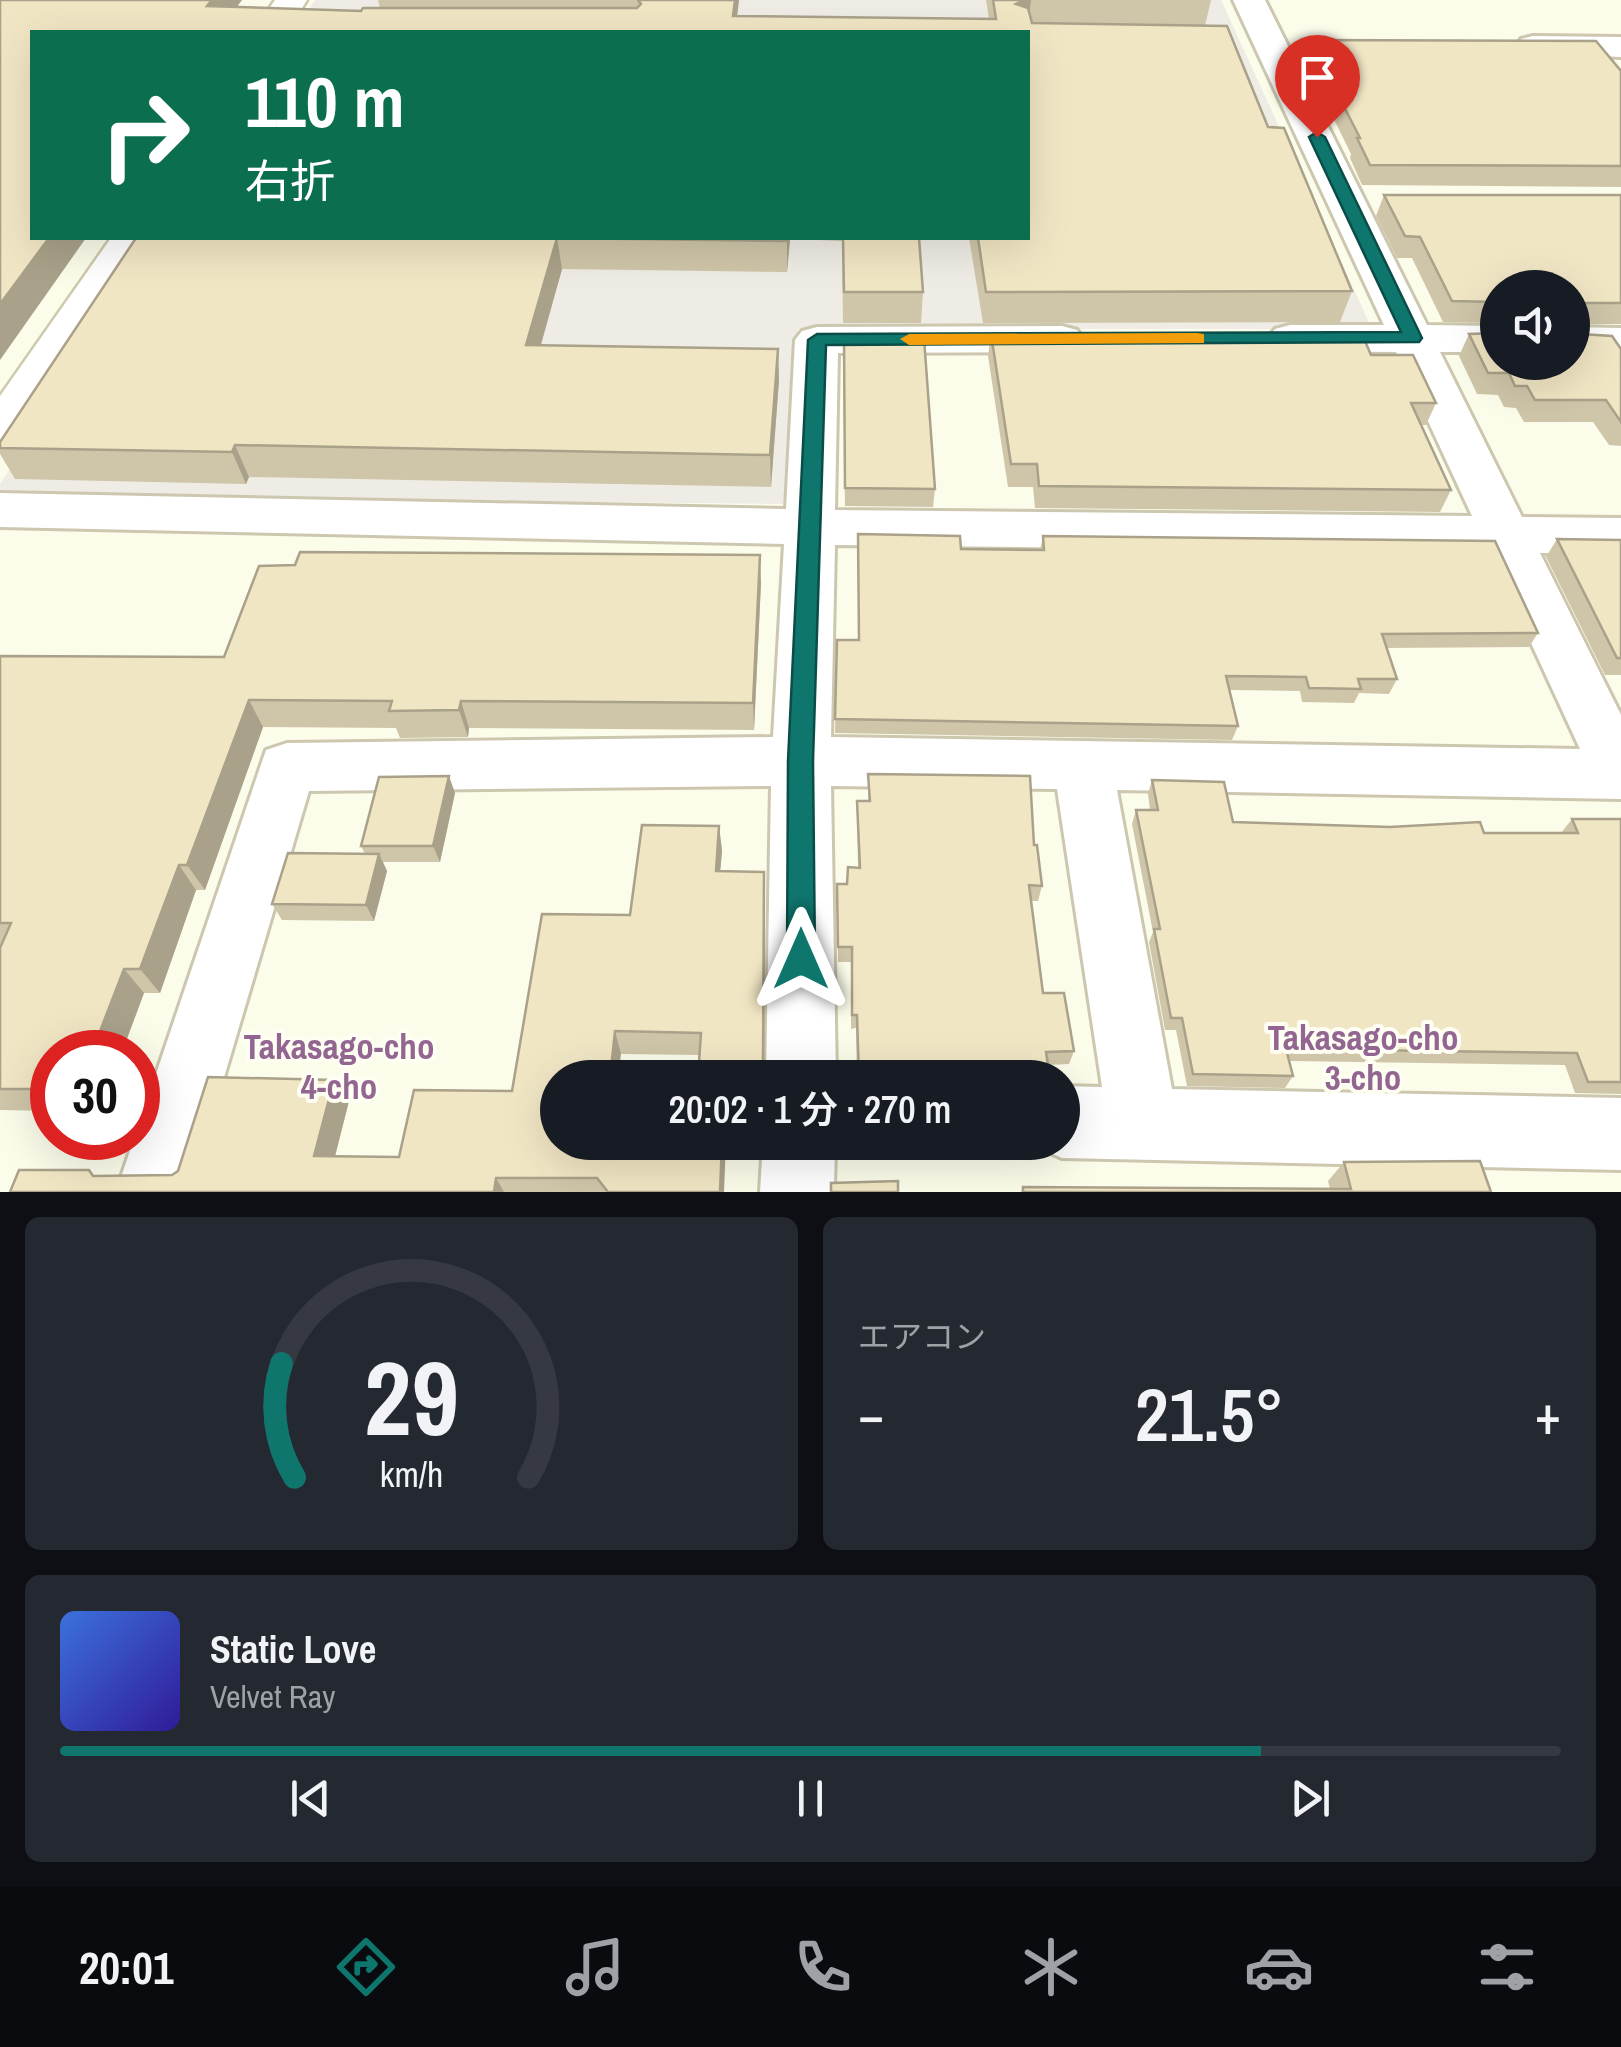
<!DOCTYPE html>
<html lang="ja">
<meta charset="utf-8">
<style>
:root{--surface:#171b24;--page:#242831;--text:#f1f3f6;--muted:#9ea1a6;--line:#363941;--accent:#0f766e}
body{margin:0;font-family:"Archivo Narrow","Noto Sans JP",sans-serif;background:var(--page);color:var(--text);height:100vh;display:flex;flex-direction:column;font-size:38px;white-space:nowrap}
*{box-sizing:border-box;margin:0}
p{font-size:32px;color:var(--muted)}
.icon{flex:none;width:55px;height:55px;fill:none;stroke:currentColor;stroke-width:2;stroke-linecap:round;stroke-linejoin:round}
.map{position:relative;height:1192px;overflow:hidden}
.drawer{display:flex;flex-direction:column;gap:25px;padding:25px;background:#0d0f14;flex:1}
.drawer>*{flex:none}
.guide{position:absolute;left:30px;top:30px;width:1000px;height:210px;border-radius:0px;box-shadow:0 10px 40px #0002;background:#0b6e4f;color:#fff;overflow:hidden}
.buttons{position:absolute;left:1480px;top:270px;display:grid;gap:20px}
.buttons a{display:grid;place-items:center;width:110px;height:110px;border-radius:50%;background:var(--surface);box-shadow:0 10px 40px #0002;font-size:50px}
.speed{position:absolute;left:30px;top:1030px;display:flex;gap:20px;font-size:50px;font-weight:700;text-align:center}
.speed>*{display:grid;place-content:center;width:130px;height:130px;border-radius:50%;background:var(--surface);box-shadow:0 10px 40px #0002;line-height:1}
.speed .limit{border:15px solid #d22;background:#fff;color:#111}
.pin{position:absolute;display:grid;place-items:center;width:85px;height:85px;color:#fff;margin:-102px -42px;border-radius:50% 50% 50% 0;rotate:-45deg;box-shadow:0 0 10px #0007}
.pin .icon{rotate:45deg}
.me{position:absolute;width:110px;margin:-55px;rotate:0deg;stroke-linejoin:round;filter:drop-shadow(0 0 8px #0008)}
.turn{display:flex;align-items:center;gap:35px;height:210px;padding:0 50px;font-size:45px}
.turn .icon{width:130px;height:130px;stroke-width:2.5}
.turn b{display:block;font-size:70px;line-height:85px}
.big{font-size:75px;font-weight:600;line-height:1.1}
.drawer .widget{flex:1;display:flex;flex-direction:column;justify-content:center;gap:15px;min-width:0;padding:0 35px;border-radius:15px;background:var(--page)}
.drawer .dial{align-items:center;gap:0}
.dial svg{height:260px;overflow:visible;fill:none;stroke:var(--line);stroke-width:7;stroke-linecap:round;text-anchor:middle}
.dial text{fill:var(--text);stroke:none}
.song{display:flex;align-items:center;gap:30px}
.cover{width:120px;height:120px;border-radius:15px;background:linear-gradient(135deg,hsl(220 70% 55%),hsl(250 70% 35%))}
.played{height:10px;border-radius:5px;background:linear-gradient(90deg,var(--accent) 80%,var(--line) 80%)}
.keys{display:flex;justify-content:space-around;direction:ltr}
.heat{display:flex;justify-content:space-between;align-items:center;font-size:55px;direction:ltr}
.drawer .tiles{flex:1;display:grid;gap:25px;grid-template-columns:1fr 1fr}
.widget:last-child{grid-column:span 2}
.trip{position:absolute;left:540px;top:1060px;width:540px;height:100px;border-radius:50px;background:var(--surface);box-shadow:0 10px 40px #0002;font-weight:600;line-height:100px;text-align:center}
.tabs{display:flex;height:160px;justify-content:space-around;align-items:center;background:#090b0e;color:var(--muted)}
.tabs .icon{width:70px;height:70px}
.tabs .on{color:var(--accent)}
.tabs b{font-size:45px;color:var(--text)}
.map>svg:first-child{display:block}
.industrial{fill:#eeece4}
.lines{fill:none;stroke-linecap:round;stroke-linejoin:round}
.street-casing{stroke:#ccc7ae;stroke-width:6}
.secondary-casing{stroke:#cfc9ac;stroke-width:5}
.street{fill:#fff;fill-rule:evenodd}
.secondary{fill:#fff;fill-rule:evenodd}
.wall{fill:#cfc6a9}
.shaded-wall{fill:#a9a189}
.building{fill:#f1e6c4;stroke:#a9a189;stroke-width:2.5}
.route{fill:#0f766e;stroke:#0a4d48;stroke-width:2.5}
.slow{fill:#f59e0b}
.labels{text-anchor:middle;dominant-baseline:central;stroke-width:8;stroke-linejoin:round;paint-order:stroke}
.near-neighbourhood-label{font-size:35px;font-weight:bold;fill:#926691;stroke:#fefef2}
</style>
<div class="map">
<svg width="1621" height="1192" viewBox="0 0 1621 1192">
<rect width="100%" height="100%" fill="#fcfceb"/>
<polygon class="industrial" points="315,0 1221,0 1372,329 798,329 790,504 0,496 0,484 160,238 1028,238 1028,32 294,32"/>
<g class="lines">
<defs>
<g id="street">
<path d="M 1233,0 L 1265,0 L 1427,325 L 1498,326 L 1498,352 L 1440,352 L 1522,517 L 1621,518 L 1621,554 L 1540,553 L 1621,715 L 1621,799 L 1117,790 L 1172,1089 L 1621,1098 L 1621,1170 L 1062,1158 L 1037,1147 L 1035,1142 L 1062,1142 L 1062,1086 L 1102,1087 L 1057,789 L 831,786 L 836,1078 L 766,1078 L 771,786 L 309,791 L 190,1192 L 116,1192 L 266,750 L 287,743 L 773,737 L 784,544 L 0,527 L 0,493 L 786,509 L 795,340 L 802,331 L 817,327 L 1062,326 L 1077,330 L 1084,339 L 1077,348 L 1062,352 L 838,353 L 835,510 L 1472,516 L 1396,352 L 1290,351 L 1275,347 L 1268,338 L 1275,329 L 1290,325 L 1384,325 ZM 835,545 L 1489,552 L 1580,749 L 831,737 Z"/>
<polygon points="1533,36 1621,37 1621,57 1521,53 1517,46 1521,39"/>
<polygon points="1572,327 1621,328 1621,354 1572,353"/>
<polygon points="763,1142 835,1142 834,1192 760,1192"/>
</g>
<g id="secondary">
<polygon points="275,0 307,0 287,32 253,32"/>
<polygon points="111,238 152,238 17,443 0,448 0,396"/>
</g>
</defs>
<use href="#street" class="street-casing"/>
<use href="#secondary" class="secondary-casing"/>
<use href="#street" class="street"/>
<use href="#secondary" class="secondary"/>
</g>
<g class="wall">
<polygon points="0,0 361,11 380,8 378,0 739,0 737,16 989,19 986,0 1211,0 1205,26 1268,127 1352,291 1340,322 983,323 969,238 1028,238 1028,32 32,32"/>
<polygon points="1310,40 1621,71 1621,187 1362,185 1350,158 1351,154 1305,60"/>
<polygon points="1384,195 1621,195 1621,324 1581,324 1581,334 1621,349 1621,446 1609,445 1593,422 1524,422 1516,408 1504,407 1498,395 1477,394 1459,356 1469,334 1572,362 1498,288 1498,323 1443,322 1412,258 1397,258 1376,216"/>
<polygon points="136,238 919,238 923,292 921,323 843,323 842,241 790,239 787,272 562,269 541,345 778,349 779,380 771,487 249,477 246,484 15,479 0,454 0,442"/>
<polygon points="991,334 1371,355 1436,403 1426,425 1421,425 1451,490 1440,512 1035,508 1033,487 1008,487 988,356"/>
<polygon points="843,357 935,489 933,507 845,506"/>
<polygon points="1043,536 1538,633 1529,647 1386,648 1397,679 1389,694 1359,693 1354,703 1302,702 1300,691 1230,690 1238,726 1232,740 835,733 837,640 858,640 961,549 1040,550"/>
<polygon points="1557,539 1621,540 1621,675 1605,675 1546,557"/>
<polygon points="761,583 754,730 469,728 468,737 400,738 396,728 263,727 205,890 196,890 160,993 144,993 122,1052 52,1052 52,1111 0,1110 0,656 224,657"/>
<polygon points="868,774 1034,845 1042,886 1038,901 1031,901 1043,993 1074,1051 1069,1064 1048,1065 1050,1078 857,1078 856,1028 851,1029 851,962 838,962 837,899 858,868 857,801 868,801"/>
<polygon points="1152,780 1233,822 1484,833 1561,833 1572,819 1621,819 1621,1094 1575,1093 1565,1065 1289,1061 1293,1076 1285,1088 1187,1086 1176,1030 1165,1030 1149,942 1153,932 1132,824 1136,810 1150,810 1148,794"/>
<polygon points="455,793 440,862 383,862 387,871 374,921 282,920 272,904 365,854 361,846"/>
<polygon points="719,826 722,851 720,871 765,897 764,1078 701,1078 699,1055 621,1054 558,1078 724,1192 10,1192 96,1176 172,1175 334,1080 349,1101 335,1156 399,1157 512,1091 630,915"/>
<polygon points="1344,1162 1491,1192 1021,1192 1023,1187 1330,1189 1328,1181"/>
</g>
<g class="shaded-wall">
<polygon points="212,0 242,0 218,32 207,6"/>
<polygon points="735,0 739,0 735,32 733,16"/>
<polygon points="1024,0 1031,0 1028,24 1016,4"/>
<polygon points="49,238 86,238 0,360 0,304"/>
<polygon points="557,238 562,269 532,376 526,345"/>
<polygon points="787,238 790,238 790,239 787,272"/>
<polygon points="778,349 779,380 771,487 770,455"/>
<polygon points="235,445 249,477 246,484 232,452"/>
<polygon points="760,555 761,583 754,730 753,703"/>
<polygon points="249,700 263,727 205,890 187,865"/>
<polygon points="461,701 469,728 468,737 459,710"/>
<polygon points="449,776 455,793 440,862 433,846"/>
<polygon points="719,826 722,851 718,896 716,871"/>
<polygon points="379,854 387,871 374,921 366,905"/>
<polygon points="179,865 196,890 160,993 140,969"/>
<polygon points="764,872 765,897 764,1078 763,1063"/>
<polygon points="124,969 144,993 122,1052 92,1052"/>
<polygon points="615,1031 621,1054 618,1078 610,1078"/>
<polygon points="334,1080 349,1101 330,1176 314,1156"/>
<polygon points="722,1142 726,1142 724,1192 720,1192"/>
<polygon points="496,1178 504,1192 494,1192"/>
</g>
<g class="building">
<polygon points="0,0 212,0 207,6 361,11 363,8 637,8 641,4 638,0 735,0 733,16 996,19 993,0 1024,0 1016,4 1028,8 1032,23 1227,26 1268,127 1284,128 1352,291 986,292 978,238 1028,238 1028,32 32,32 32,238 49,238 0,304"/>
<polygon points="1310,40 1596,41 1621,71 1621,166 1370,165 1357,138 1360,138"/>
<polygon points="1384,195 1621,195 1621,303 1581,303 1581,334 1612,336 1621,349 1621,422 1606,400 1535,400 1527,386 1515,386 1509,373 1488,373 1469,334 1498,333 1498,362 1572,362 1572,288 1498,288 1498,302 1452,301 1420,237 1405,236"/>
<polygon points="136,238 787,238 787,241 557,238 526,345 778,349 770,455 235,445 232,452 0,448 0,442"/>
<polygon points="843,238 919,238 923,292 844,292"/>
<polygon points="991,334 1362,334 1371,355 1413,355 1436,403 1411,403 1451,490 1039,486 1037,464 1011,464"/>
<polygon points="844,338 924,338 935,489 845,488"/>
<polygon points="858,534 960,536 961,549 1044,550 1043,536 1495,541 1538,633 1382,634 1397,679 1358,679 1361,689 1309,688 1306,677 1226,676 1238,726 835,719 837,640 859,640"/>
<polygon points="1557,539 1621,540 1621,658 1617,658"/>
<polygon points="300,552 760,555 753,703 461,701 459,710 389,711 392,701 249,700 187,865 179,865 140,969 124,969 92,1052 52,1052 52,1089 0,1089 0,948 11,923 0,923 0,656 224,657 259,566 295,565"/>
<polygon points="868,774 1030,776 1034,845 1037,845 1042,886 1029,885 1043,993 1064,993 1074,1051 1046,1052 1050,1078 859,1078 857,1015 852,1015 852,947 838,947 837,884 847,884 848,867 860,868 857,801 870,801"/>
<polygon points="449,776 433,846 361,846 379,777"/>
<polygon points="1152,780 1224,782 1233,822 1390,827 1480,822 1484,833 1578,833 1572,819 1621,819 1621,1082 1588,1082 1577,1053 1286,1049 1293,1076 1193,1074 1182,1018 1171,1018 1154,929 1160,929 1136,810 1158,810"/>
<polygon points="642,825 719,826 716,871 764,872 763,1063 699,1062 701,1033 615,1031 610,1078 558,1078 558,1142 722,1142 720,1192 608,1192 597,1178 496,1178 494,1192 10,1192 19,1170 89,1170 93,1176 172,1175 178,1171 208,1077 334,1080 314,1156 399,1157 414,1090 512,1091 542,914 630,915"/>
<polygon points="288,853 379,854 366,905 272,904"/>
<polygon points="1480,1161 1491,1192 1023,1192 1023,1187 1351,1189 1344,1162"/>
<polygon points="898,1181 898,1192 831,1192 831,1183"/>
</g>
<polygon class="route" points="1317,132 1325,137 1422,338 1419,342 826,345 813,761 815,959 811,968 801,972 791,968 787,959 788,761 808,340 817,334 1401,332 1309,137"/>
<polygon class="slow" points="1197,333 1204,334 1204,343 909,345 900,339 909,334"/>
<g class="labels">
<g class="near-neighbourhood-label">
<text x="1363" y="1037">Takasago-cho<tspan x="1363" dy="40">3-cho</tspan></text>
<text x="339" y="1046">Takasago-cho<tspan x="339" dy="40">4-cho</tspan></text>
</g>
</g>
</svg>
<div class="buttons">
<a><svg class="icon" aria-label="sound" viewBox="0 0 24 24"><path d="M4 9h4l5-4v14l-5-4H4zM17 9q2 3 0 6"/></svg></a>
</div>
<div class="speed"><div class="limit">30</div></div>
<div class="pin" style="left:1317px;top:137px;background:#d93025"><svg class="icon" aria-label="arrive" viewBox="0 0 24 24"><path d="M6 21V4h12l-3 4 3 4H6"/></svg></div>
<svg class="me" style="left:801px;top:959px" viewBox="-20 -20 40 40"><path d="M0-17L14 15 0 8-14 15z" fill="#0f766e" stroke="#fff" stroke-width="4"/></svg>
<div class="trip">20:02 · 1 分 · 270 m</div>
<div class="guide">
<div class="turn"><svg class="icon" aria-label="right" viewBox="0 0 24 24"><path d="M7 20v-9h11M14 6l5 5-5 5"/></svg><div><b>110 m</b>右折</div></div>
</div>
</div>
<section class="drawer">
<div class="tiles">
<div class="widget dial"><svg viewBox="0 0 100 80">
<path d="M14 69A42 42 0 1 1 86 69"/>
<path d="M14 69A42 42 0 0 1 10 34" stroke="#0f766e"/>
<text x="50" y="56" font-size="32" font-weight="700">29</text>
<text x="50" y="72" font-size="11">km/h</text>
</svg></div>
<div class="widget"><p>エアコン</p>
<div class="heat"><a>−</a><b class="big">21.5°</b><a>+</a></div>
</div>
<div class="widget">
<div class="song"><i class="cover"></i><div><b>Static Love</b><p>Velvet Ray</p></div></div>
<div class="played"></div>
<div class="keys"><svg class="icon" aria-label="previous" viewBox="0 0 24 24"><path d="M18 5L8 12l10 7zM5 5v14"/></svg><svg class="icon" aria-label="pause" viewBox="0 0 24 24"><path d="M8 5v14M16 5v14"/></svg><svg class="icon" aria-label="next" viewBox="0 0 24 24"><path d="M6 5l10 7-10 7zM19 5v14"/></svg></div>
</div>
</div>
</section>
<nav class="tabs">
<b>20:01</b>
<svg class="icon on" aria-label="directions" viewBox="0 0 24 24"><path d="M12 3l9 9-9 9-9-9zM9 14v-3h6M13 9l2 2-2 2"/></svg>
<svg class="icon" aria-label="music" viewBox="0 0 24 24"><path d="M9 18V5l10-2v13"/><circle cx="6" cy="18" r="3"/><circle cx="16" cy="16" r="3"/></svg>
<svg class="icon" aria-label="phone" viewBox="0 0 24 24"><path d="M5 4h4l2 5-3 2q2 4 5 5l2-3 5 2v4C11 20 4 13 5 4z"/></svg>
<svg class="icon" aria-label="climate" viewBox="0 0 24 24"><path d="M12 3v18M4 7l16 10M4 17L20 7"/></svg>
<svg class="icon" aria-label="car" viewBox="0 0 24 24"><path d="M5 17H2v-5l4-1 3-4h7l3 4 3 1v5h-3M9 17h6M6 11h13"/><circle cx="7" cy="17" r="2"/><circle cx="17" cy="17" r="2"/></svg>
<svg class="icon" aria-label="filters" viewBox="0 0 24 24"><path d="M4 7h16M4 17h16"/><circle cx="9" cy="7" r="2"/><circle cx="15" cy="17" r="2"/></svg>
</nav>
